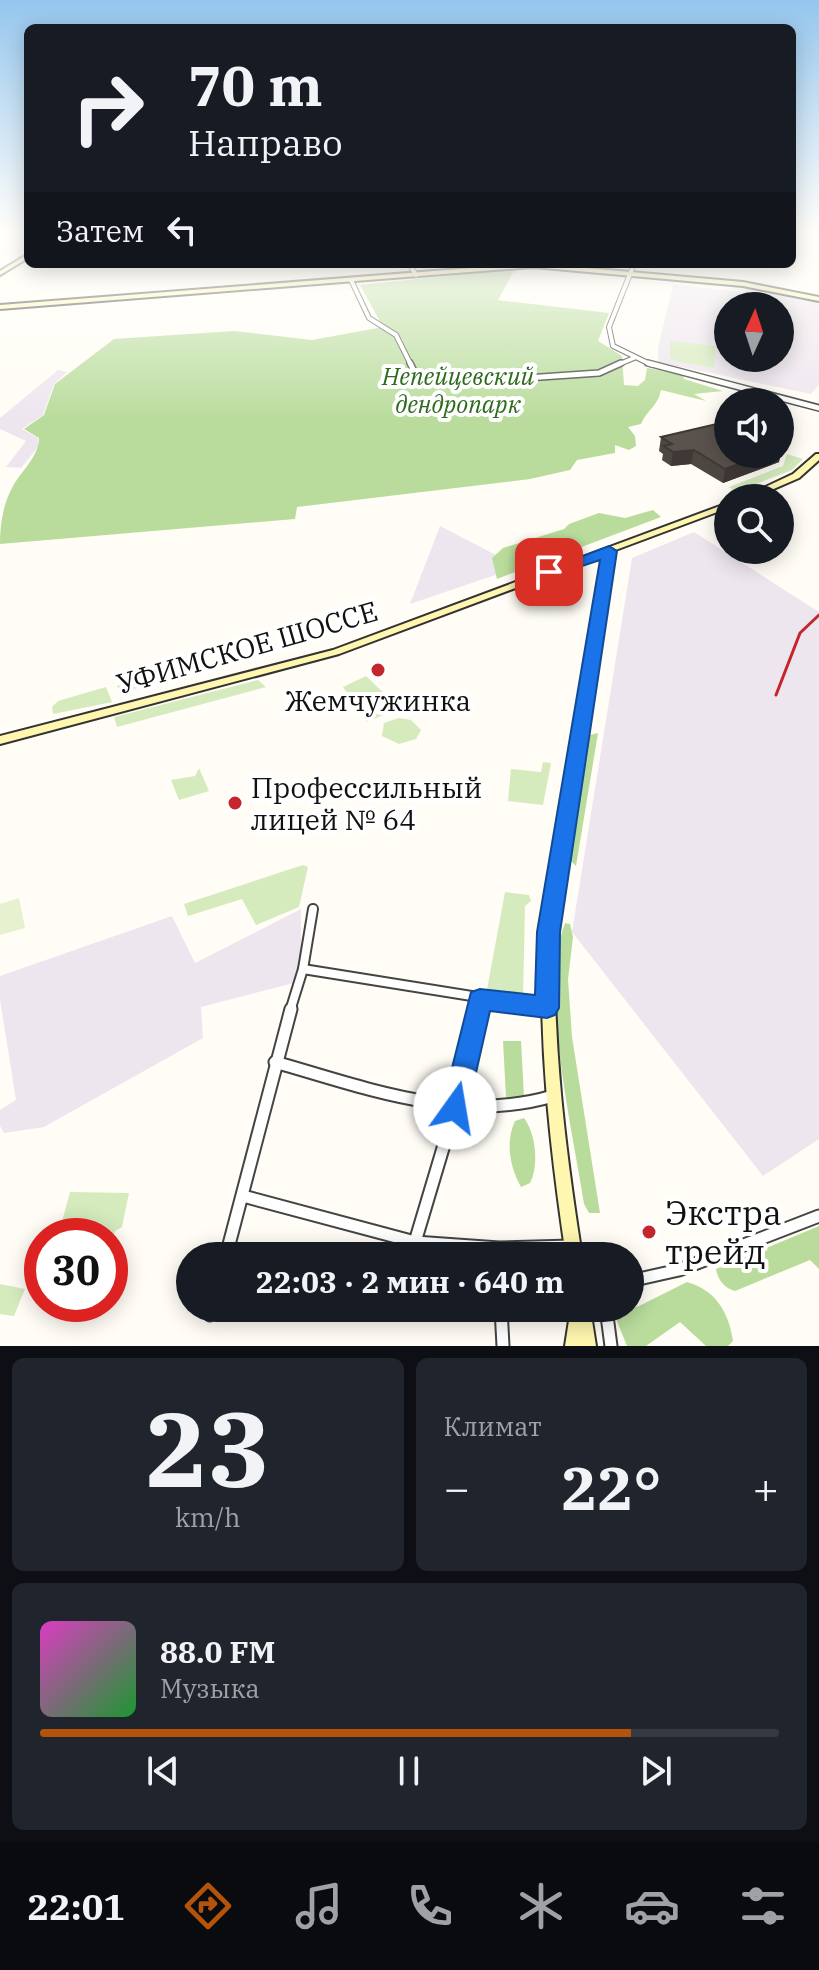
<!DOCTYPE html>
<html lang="ru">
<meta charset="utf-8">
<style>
:root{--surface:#171b24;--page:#20242c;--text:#f1f3f6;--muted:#9ea1a6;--line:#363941;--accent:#b45309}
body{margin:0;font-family:"IBM Plex Serif",serif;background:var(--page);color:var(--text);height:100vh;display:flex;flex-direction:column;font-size:30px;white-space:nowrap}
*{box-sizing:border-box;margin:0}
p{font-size:26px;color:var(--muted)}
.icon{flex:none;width:44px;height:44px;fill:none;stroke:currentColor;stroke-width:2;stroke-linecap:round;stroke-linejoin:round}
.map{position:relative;height:1346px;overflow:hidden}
.drawer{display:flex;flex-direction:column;gap:12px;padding:12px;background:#0d0f14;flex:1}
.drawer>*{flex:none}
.hud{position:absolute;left:24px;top:24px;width:772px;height:244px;border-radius:12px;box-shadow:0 4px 20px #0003;background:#171b24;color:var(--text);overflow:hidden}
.needle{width:52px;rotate:3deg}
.buttons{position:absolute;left:714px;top:292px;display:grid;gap:16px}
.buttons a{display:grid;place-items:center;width:80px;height:80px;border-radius:50%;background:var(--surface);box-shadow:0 4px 20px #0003;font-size:40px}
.speed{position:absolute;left:24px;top:1218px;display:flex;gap:16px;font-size:40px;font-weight:700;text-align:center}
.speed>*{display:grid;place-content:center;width:104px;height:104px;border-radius:50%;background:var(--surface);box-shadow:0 4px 20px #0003;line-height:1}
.speed .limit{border:12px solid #d22;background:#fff;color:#111}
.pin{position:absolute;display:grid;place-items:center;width:68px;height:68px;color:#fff;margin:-34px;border-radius:16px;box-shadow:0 4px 12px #0006}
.me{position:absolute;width:88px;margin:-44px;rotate:13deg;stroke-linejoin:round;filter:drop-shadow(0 0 6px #0008)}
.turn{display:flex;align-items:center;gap:28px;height:168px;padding:0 32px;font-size:36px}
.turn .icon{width:104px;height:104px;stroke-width:2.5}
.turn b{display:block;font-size:56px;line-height:68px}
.then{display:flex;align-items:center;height:76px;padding:0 32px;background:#0003;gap:16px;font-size:30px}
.big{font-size:60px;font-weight:700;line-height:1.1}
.drawer .card{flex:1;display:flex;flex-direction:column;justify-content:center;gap:12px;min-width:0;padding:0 28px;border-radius:12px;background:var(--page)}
.drawer .dial{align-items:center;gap:0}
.dial b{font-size:104px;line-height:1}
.song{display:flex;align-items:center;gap:24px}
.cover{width:96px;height:96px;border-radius:12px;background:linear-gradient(135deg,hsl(310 70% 55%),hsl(130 70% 35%))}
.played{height:8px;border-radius:4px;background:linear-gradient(90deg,var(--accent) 80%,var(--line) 80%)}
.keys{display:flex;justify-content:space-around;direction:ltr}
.heat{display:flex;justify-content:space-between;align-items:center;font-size:44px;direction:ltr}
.drawer .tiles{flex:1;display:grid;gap:12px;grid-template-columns:1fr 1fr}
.card:last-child{grid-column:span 2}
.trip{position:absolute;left:176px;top:1242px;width:468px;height:80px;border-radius:40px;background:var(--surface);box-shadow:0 4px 20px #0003;font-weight:700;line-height:80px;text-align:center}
.menu{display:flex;height:128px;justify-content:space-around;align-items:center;background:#090b0e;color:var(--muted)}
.menu .icon{width:56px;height:56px}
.menu .active{color:var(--accent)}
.menu b{font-size:36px;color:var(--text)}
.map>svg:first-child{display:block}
.industrial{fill:#eee6ef;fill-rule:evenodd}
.green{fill:#d5ebbd}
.forest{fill:#b9dc9c}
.pitch{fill:#e6f2cf}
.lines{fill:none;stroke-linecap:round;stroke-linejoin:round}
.street-far3-casing{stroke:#444;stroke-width:6}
.street-far2-casing{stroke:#444;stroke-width:8}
.street-far1-casing{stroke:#444;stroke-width:12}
.street-casing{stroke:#444;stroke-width:15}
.secondary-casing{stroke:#333;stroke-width:4}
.street-far3{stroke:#fff;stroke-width:4}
.street-far2{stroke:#fff;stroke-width:5}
.street-far1{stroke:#fff;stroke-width:8}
.street{stroke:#fff;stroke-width:11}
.secondary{fill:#fff6b0;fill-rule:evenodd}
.rail{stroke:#c4262e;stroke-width:3}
.wall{fill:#4d4742}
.shaded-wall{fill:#3f3936}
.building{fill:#5a524d;stroke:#3f3936;stroke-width:2}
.route{fill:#1a73e8;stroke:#114b97;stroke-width:2}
.poi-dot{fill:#c4262e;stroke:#fff;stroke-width:3}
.labels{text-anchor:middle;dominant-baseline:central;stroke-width:8;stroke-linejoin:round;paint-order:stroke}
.far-park-label{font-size:24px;font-style:italic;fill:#2f6b1f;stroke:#fff}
.street-label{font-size:28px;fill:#111;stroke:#fff}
.poi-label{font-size:28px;fill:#111;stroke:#fff}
.near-poi-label{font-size:34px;fill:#111;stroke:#fff;text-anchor:start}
</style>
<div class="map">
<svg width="819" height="1346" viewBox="0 0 819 1346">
<rect width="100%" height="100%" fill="#fffdf5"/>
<g class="industrial">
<path d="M 673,285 L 743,292 L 753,288 L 819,302 L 819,385 L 811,394 L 658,362 L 658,348 ZM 728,306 L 780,306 L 780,358 L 728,358 Z"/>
<polygon points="58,370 67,372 54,384 43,415 22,429 38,438 38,447 21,468 6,467 26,441 0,429 0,418"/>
<polygon points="440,526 519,567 410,604"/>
<polygon points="694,532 819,612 819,1139 763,1176 572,932 632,558"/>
<polygon points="301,909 301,956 294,983 201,1007 203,1038 44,1127 4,1133 0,1126 0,1110 16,1100 0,1000 0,976 172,916 195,963"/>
</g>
<g class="green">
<polygon points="670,341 716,346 714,368 675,361 670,358"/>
<polygon points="787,454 803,459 792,470 736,492 729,487 783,466"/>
<polygon points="204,664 206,667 121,693 117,686"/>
<polygon points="366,676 399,708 367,722 343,687"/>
<polygon points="258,680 266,687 117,727 114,717"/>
<polygon points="106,687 112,702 53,714 52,707 58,701"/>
<polygon points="399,718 411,720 421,730 416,739 399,744 382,736 384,723"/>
<polygon points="543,762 551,763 543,805 508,801 511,769 541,772"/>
<polygon points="199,768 209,791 179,800 171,780 195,776"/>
<polygon points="303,865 308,867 299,907 256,925 242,899 188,916 184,904"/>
<polygon points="505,892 529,895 531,901 525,906 523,999 486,995"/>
<polygon points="70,1192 129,1193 122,1227 115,1231 110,1249 110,1236 58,1236"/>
<polygon points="0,1284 25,1289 14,1316 0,1314"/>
</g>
<g class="forest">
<path d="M 515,269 L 498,300 L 609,313 L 598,341 L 622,356 L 624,385 L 638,386 L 645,380 L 647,368 L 683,374 L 684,379 L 723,391 L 694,394 L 706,401 L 661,390 C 658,406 647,410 641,424 L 628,427 L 635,436 L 636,446 L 629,450 L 615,445 L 615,453 L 577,460 L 570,470 L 530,479 L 297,507 L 295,519 L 0,544 C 0,524 3,505 12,488 C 20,472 39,457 39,438 L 24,429 L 44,415 L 55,384 L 114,339 L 234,331 L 312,340 L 383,327 L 360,285 Z"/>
<polygon points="653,510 661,517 497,579 492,558 503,548 564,529 569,524 599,513 625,518"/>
<polygon points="598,733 576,866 569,859 590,735"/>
<path d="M 565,923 L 570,924 L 573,937 L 568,979 L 572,1037 L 600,1213 L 589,1213 L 584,1204 C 573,1131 539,991 565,923 Z"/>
<polygon points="503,1041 521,1041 524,1097 506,1097"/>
<path d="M 524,1118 C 536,1134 539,1166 530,1183 L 521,1187 C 510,1167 505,1142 515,1121 Z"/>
<path d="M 819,1226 L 819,1269 L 810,1260 L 735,1291 C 724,1288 718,1280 716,1269 Z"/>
<path d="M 687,1282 C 716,1290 729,1313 733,1341 L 728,1346 L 706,1346 L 680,1322 L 646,1346 L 627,1346 L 616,1319 L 618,1312 L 639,1306 Z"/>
</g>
<polygon class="pitch" points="19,898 25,928 0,935 0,904"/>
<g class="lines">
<defs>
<g id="street-far3">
<polyline points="634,264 609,327 613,346 652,365"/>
<polyline points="416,275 410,265 424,264"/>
<polyline points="351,280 369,318 396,335 411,365"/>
<polyline points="617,365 634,358"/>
</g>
<g id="street-far2">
<polyline points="410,363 413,369"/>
<polyline points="648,363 819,408"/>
<polyline points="441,384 599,373 621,363"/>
</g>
<g id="street-far1">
<polyline points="303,969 547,1008"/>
<polyline points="290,1011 303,969 313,909"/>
<polyline points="477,1011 480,999"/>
</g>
<g id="street">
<path d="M 275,1062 C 366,1088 459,1124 553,1096"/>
<polyline points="243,1196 415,1242 499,1248 571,1246"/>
<polyline points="415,1242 455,1108 478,1009"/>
<polyline points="226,1256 291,1009"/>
<polyline points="630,1281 679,1270 819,1216"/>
<polyline points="501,1308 503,1346"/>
<polyline points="606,1308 611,1346"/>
<polyline points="210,1315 212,1308"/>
</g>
<g id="secondary">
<polygon points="28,254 28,258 0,275 0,271"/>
<polygon points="524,264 541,264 743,282 819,297 819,301 743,286 533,267 0,309 0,305"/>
<polygon points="816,454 819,454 819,460 799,478 753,498 742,498 793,474"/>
<path d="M 728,503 L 728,508 L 613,551 L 555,932 C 552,1041 565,1148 582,1256 L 566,1256 C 550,1148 538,1041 543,932 L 604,555 L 339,654 L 0,744 L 0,736 L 333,650 Z"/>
<polygon points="572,1308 590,1308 596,1346 565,1346 570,1314"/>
</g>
</defs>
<use href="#street-far3" class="street-far3-casing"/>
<use href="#street-far2" class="street-far2-casing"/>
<use href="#street-far1" class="street-far1-casing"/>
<use href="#street" class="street-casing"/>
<use href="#secondary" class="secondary-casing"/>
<use href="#street-far3" class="street-far3"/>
<use href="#street-far2" class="street-far2"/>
<use href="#street-far1" class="street-far1"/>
<use href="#street" class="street"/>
<use href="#secondary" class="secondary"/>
<polyline class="rail" points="776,695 800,633 819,615"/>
</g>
<polygon class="wall" points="661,437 728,454 779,462 723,483 691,464 671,466 662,460 663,454 659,451"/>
<g class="shaded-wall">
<polygon points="783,448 779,462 723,483 725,469 766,454 780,454 780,449"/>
<polygon points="694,450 691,464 671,466 673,452"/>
</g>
<g class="building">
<polygon points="725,422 728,424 728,454 766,454 725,469 694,450 673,452 664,446 672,444 661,437"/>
<polygon points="780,440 783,441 783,448 780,449"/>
</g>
<linearGradient id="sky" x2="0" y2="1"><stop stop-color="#95c6ee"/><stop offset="0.55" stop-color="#fffefa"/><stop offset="1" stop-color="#fffefa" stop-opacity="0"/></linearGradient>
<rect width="819" height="420" fill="url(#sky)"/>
<polygon class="route" points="609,546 617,551 560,932 559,1008 555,1015 547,1018 490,1011 468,1108 464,1117 455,1120 446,1117 442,1108 471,992 480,989 535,995 537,932 600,560 549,577 541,572"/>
<g class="poi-dot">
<circle cx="378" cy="670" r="8"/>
<circle cx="235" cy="803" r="8"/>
<circle cx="649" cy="1232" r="8"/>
</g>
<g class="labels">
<g class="far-park-label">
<text x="458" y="376">Непейцевский<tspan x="458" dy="28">дендропарк</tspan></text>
</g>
<g class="street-label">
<text transform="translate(247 647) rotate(-16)">УФИМСКОЕ ШОССЕ</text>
</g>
<g class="poi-label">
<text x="378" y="700">Жемчужинка</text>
<text x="251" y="787" text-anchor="start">Профессильный<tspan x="251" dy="32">лицей № 64</tspan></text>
</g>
<g class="near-poi-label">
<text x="665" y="1212">Экстра<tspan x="665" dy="39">трейд</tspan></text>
</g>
</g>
</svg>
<div class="buttons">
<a><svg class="needle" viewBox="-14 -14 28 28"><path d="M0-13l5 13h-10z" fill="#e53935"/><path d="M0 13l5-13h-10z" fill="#9ea1a6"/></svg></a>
<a><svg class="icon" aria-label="sound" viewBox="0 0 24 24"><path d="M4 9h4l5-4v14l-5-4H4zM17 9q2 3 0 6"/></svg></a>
<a><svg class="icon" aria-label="search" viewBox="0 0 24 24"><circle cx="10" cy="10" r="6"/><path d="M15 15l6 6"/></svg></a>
</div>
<div class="speed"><div class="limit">30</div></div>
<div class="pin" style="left:549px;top:572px;background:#d93025"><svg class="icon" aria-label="arrive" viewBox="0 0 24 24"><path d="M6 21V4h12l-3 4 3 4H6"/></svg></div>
<svg class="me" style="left:455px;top:1108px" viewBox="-20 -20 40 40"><circle r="19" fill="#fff"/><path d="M0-13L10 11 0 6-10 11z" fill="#1a73e8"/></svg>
<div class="trip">22:03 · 2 мин · 640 m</div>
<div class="hud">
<div class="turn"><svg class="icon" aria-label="right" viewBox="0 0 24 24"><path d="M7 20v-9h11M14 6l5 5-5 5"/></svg><div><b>70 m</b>Направо</div></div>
<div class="then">Затем<svg class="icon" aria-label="left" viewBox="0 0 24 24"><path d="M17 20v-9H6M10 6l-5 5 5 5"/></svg></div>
</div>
</div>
<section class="drawer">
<div class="tiles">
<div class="card dial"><b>23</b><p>km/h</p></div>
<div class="card"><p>Климат</p>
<div class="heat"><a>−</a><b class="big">22°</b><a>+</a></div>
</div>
<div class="card">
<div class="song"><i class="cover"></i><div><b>88.0 FM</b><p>Музыка</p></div></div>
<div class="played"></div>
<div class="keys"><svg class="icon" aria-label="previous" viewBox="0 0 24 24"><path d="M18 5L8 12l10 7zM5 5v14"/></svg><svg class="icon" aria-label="pause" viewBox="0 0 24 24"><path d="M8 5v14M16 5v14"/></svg><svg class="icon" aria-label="next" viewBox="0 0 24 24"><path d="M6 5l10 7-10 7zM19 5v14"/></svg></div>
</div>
</div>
</section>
<nav class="menu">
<b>22:01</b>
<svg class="icon active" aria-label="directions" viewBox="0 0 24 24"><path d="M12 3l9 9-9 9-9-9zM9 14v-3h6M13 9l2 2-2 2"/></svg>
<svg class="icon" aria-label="music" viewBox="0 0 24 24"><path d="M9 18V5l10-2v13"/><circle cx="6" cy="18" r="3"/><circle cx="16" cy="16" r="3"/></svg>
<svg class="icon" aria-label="phone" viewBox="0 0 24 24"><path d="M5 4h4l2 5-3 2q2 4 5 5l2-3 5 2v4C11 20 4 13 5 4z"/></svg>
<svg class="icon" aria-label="climate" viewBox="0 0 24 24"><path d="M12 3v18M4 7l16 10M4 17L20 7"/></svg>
<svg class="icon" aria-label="car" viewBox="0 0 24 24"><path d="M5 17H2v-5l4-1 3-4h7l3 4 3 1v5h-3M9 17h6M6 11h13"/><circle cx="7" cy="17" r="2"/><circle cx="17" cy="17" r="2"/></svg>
<svg class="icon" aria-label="filters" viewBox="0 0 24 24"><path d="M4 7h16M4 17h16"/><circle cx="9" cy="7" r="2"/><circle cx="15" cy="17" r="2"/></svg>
</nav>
